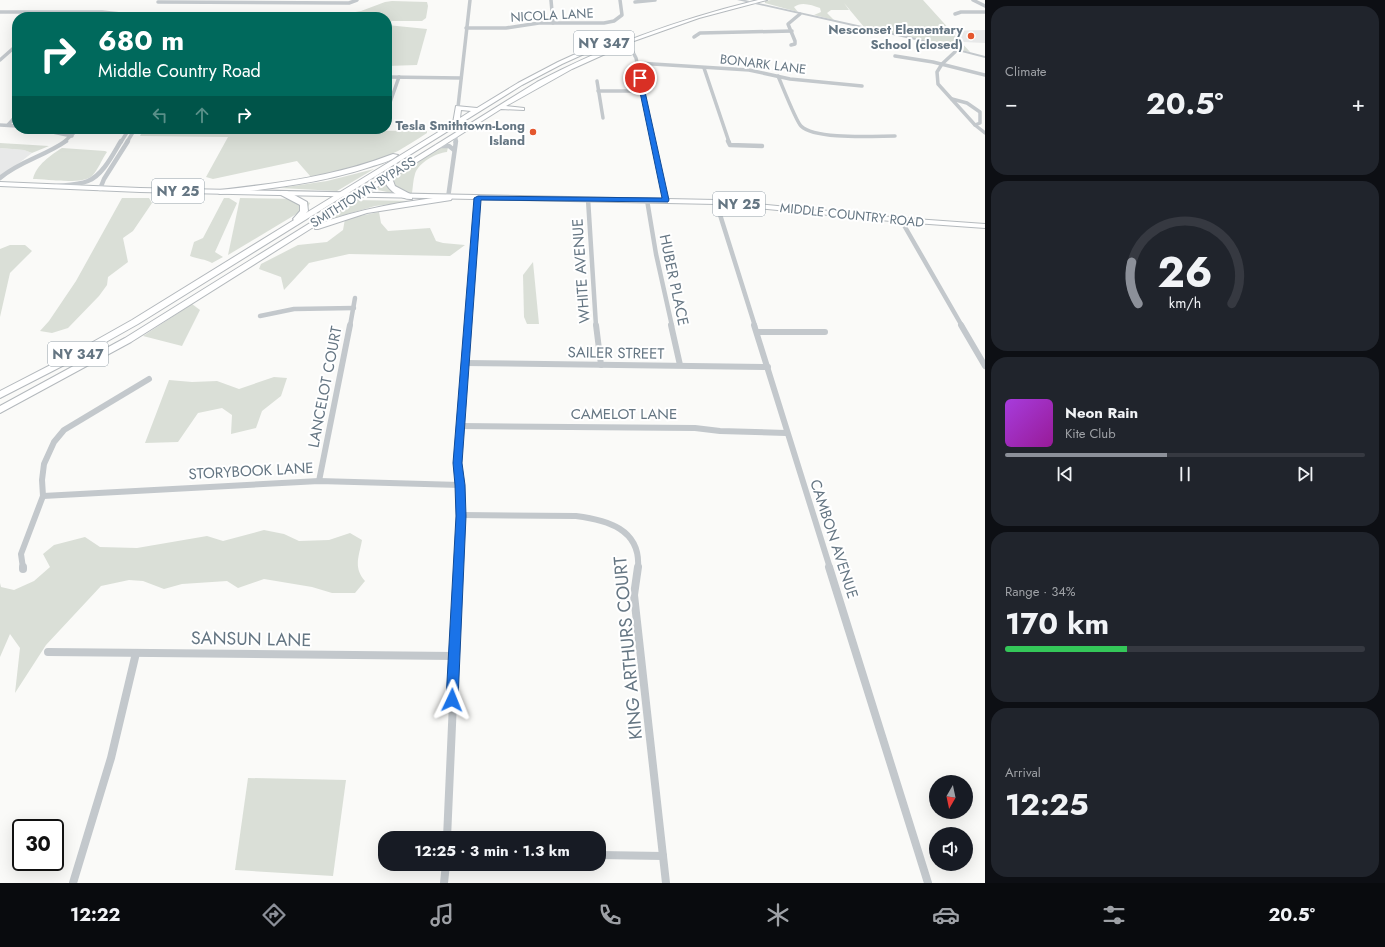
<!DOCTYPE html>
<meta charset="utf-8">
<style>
:root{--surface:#171b24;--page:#20242c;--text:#f1f3f6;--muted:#9ea1a6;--line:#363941;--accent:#8c9099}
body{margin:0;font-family:Jost,sans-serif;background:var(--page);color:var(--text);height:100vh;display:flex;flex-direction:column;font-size:15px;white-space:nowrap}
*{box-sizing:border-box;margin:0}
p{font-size:13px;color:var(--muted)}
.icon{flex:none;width:22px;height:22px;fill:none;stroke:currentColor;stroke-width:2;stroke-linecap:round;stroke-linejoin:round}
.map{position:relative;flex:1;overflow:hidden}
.sheet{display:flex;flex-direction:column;gap:6px;padding:6px;background:#0d0f14;width:400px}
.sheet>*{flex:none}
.top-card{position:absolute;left:12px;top:12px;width:380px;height:122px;border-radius:16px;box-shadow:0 4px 16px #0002;background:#00695c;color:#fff;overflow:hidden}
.needle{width:26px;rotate:189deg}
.fabs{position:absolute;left:929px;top:775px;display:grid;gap:8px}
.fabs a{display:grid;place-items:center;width:44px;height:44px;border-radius:50%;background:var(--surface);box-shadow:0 4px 16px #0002;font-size:20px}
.speed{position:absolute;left:12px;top:819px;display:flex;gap:8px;font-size:20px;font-weight:700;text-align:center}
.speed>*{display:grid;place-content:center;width:52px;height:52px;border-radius:50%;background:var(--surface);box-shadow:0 4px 16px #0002;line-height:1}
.speed .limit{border:2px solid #111;border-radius:6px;background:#fff;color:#111}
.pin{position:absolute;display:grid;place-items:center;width:34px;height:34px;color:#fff;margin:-17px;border:2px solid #fff;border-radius:50%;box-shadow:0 1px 4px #0007}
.me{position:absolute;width:44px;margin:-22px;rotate:2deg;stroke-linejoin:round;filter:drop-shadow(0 0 3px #0008)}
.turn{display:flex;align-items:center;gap:14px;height:84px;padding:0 20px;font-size:18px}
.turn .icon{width:52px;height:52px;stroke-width:2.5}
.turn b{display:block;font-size:28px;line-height:34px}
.lanes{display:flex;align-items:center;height:38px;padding:0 20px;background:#0003;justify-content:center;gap:20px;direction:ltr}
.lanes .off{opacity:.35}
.big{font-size:30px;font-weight:700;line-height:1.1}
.sheet .widget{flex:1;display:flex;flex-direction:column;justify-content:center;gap:6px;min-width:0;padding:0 14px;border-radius:16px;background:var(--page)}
.sheet .dial{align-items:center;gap:0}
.dial svg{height:104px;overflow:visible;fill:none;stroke:var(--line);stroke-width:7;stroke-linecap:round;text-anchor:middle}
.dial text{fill:var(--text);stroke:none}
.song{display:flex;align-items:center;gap:12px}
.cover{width:48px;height:48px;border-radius:6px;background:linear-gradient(135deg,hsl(280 70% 55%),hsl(300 70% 35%))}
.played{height:4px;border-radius:2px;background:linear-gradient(90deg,var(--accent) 45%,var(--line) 45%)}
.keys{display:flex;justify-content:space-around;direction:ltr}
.heat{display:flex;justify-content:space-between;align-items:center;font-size:22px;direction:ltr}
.charge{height:6px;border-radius:3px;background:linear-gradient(90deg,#34c759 34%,var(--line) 0)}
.trip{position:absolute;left:378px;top:831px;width:228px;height:40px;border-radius:16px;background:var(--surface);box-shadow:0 4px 16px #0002;font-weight:700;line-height:40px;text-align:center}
.tab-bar{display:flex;height:64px;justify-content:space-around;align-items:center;background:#090b0e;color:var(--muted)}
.tab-bar .icon{width:28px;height:28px}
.tab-bar .selected{color:var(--accent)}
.tab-bar b{font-size:18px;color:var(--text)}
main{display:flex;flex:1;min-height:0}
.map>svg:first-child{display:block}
.built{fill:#e8e9e9}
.green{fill:#dadfd7}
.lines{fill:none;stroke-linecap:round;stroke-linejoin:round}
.primary-casing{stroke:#b5babe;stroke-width:2}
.trunk-casing{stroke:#b4b9bd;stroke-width:2}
.minor-far3{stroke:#c3c8cc;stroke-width:3.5}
.minor-far2{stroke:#c3c8cc;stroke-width:4.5}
.minor-far1{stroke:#c3c8cc;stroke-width:6}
.minor{stroke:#c3c8cc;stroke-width:8}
.tertiary{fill:#c3c8cc;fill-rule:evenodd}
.primary{fill:#fff;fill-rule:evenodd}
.trunk{fill:#fff;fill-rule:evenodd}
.route{fill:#1a73e8;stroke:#114b97}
.poi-dot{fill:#e4572e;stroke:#fff;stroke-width:1.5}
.labels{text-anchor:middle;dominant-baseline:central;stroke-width:4;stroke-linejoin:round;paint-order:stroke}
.far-street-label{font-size:13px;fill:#657683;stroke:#fff}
.far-poi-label{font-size:13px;font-weight:bold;fill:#657683;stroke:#fff;text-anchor:end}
.shield{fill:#fff;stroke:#939fa8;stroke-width:1}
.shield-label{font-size:14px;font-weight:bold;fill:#657683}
.street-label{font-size:15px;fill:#657683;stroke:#fff}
.near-street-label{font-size:18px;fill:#657683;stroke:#fff}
</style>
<main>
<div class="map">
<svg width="985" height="883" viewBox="0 0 985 883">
<rect width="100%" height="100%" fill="#fafaf8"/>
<g class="built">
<polygon points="985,30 985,43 963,42 952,31"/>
<polygon points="0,148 24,150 32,153 0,178"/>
</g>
<g class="green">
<path d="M 771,0 L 923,0 L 970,52 L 864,27 L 844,3 L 849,10 L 831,10 L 827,13 L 834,20 L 814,15 L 821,12 L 820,8 C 812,5 801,1 794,7 L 798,12 L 765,3 L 765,1 Z"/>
<polygon points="392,1 427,2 428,6 426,18 422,21 392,21 387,24 387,17 225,15 231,13 344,14 361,11 385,2"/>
<polygon points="387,25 427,29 417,65 387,66"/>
<path d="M 148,129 L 427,131 L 427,133 C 418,139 408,145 398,151 C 371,164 340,171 311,177 L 297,161 L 213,179 L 206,177 L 228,137 L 140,136 L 143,130 Z"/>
<polygon points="0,143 49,146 32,153 24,150 0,148"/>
<path d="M 440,146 L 448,147 L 447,152 C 436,153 418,163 415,174 C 413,180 413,187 412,193 L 387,192 L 378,190 L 377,187 L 379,185 Z"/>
<path d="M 62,148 L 105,151 L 107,152 C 102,159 98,170 92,176 C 82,185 46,179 33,179 C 36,165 51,155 62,148 Z"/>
<polygon points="374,169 337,191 280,188 327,181"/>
<polygon points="122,198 149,198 152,203 133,231 123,238 128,262 108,277 107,285 99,296 68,328 52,333 40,331 49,321 76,281"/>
<path d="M 224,198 L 229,198 L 237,203 L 215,252 L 223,257 L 212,263 C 206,259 197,259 190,256 L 194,242 L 203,238 Z"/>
<polygon points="240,198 301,199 310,203 308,207 228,255"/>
<polygon points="353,200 416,201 375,206 317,223"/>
<polygon points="379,212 381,223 388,231 430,228 436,241 443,243 465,245 450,256 349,254 309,263 284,290 281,277 259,269 261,264 298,245 327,242 343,230 345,219"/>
<polygon points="10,245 25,245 32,251 10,273 0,317 0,249"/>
<polygon points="533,262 539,324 527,324 524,317 523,275"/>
<polygon points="192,304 200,310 182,346 143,336"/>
<polygon points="274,377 287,378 281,396 262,411 256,428 231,434 232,415 222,408 198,413 178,442 145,443 169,380 192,382 217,381 239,389"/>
<path d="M 264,530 L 284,534 L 299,541 L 329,540 L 350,533 L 362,540 C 359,557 353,567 365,581 L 355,593 L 332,593 L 312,587 L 264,579 L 238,588 L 227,581 L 182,584 L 164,589 L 143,581 L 129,580 L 101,586 L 46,645 L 15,693 L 20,648 L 10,634 L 0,657 L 0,583 L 1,587 L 14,590 L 34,581 L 50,567 L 43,554 L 54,545 L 85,537 L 100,547 L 137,548 L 207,536 L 223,541 Z"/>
<polygon points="248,778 346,780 333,876 235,870"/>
</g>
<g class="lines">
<defs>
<polygon id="primary" points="0,182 140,188 716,200 901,218 985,224 985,228 901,222 716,204 140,192 0,186"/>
<g id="trunk">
<path d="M 758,0 L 767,0 L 699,18 L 634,41 L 572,69 L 506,106 L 524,108 L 524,110 L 501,109 L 392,178 L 395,186 L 412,195 L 412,199 C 402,200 389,191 385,182 L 317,225 C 359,208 403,202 448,196 L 452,198 L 451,200 L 367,213 L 318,229 L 315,229 L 315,226 L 131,342 L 0,413 L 0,406 L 125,338 L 537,82 C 607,45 680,19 758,0 Z"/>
<path d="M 604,41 L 607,43 L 606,44 L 562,64 L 522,85 L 138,324 L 74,360 L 0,398 L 0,391 L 68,356 L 132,320 L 294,220 L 293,219 L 300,211 L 300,205 L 281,195 L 281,191 L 287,191 L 307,202 L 308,211 L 306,213 L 453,123 L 456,106 L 477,108 L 518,83 L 558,62 ZM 461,110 L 471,111 L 460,118 Z"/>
<path d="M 393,154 L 398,155 C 392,161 379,164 370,167 C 321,183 271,189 220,194 L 216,192 L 220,190 C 281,183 336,176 393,154 Z"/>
</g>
</defs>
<use href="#primary" class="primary-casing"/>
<use href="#trunk" class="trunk-casing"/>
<g class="minor-far3">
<polyline points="551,0 553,23"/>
<polyline points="973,0 985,6"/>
<polyline points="158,2 349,3 357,0"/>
<polyline points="635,2 655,0"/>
<polyline points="0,12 102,12 121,14 157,14"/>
<polyline points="955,14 961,12 985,12"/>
<polyline points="466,28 506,28 539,23 604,23 614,21 622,15 620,0"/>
<polyline points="694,37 700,33 792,31"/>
<polyline points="627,41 636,58 654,142"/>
<polyline points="791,45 795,44 795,41 788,24 800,14"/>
<polyline points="957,50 942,64 937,72 938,84 975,125 985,133"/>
<polyline points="895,56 933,62 985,75"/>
<polyline points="0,60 17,45"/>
<polyline points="637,63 749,70 790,79 862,86"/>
<polyline points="704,68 729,142"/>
<path d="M 778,76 C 782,85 796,121 801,126 C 815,140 875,136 895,136"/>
<polyline points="387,77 461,78"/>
<polyline points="597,81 603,118"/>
<polyline points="598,91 642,91"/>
<polyline points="952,99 967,103 980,112 980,123 975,125"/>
<polyline points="458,107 470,0"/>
<polyline points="387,111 399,77"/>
<polyline points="0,125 17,126"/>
<polyline points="8,125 17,115"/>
<polyline points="38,129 72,136"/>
<polyline points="64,142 78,129"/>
<polyline points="121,142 129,129"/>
<polyline points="127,142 135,129"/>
<polyline points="455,142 457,133"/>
</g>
<g class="minor-far2">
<polyline points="653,141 666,200"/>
<polyline points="728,141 730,145 762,146"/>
<polyline points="437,146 449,146 454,150"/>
<path d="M 0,178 C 20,161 45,156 66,141"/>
<path d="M 57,186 C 67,185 78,185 88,181 C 103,175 113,154 121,141"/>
<polyline points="100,189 104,179 128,141"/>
<polyline points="448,198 456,141"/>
<polyline points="588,199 596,326"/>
<polyline points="647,200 656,254 672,326"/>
<polyline points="716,202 755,326"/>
<polyline points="901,220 962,326"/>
<polyline points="260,316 294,309 354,308"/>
<polyline points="350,326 355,298"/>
<polyline points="468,326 478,198"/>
</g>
<g class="minor-far1">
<polyline points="596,325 601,365"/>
<polyline points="671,325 680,365"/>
<polyline points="754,325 830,568"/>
<polyline points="961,325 985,366"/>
<polyline points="757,332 825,332"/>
<polyline points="464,363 768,367"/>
<polyline points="461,426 695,428 720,431 786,433"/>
<polyline points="319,481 350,325"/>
<polyline points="43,496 319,481 460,485"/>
<path d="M 461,515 L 576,516 C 607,520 641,529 638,568"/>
<polyline points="23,568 21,554 43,496 42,480 44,464 54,442 64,430 149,379"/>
<path d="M 459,568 C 460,532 462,498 457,463 L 468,325"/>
</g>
<g class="minor">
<polyline points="23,567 23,569"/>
<polyline points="638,567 634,595 666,883"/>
<polyline points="829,567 928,883"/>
<polyline points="48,652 454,656"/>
<polyline points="447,838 459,567"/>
<polyline points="599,855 663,856"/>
<polyline points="73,883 111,758 136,653"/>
<polyline points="444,883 446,864"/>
</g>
<polygon class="tertiary" points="737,0 745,0 916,38 985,56 985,58 915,40"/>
<use href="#primary" class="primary"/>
<use href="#trunk" class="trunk"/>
</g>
<polygon class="route" points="640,76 642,78 669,200 668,202 481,200 462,463 465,485 466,516 458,700 456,704 452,705 448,704 446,700 456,516 455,485 453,463 474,198 478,196 662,198 637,78"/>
<g class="poi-dot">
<circle cx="971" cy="36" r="4"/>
<circle cx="533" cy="132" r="4"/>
</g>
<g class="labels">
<g class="far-street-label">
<text transform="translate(552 15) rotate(-3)">NICOLA LANE</text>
<text transform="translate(763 64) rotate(7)">BONARK LANE</text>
<text transform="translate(363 192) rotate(-32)">SMITHTOWN BYPASS</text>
<text transform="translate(852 215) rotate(6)">MIDDLE COUNTRY ROAD</text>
</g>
<g class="far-poi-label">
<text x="963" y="29">Nesconset Elementary<tspan x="963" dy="15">School (closed)</tspan></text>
<text x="525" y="125">Tesla Smithtown-Long<tspan x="525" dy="15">Island</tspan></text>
</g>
<g class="shield">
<rect x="574" y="31" width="60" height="24" rx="3"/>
<rect x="152" y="179" width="52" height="24" rx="3"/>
<rect x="713" y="192" width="52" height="24" rx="3"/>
<rect x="48" y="342" width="60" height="24" rx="3"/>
</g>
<g class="shield-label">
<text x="604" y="43">NY 347</text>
<text x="178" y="191">NY 25</text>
<text x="739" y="204">NY 25</text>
<text x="78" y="354">NY 347</text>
</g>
<g class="street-label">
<text transform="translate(581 271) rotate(-94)">WHITE AVENUE</text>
<text transform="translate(674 280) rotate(78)">HUBER PLACE</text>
<text transform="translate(616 353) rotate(1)">SAILER STREET</text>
<text transform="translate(325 387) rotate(-79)">LANCELOT COURT</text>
<text x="624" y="414">CAMELOT LANE</text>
<text transform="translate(251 471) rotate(-3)">STORYBOOK LANE</text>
<text transform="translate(834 539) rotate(72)">CAMBON AVENUE</text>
</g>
<g class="near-street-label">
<text transform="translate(251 639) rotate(1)">SANSUN LANE</text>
<text transform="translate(628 648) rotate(-95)">KING ARTHURS COURT</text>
</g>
</g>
</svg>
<div class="fabs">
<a><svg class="needle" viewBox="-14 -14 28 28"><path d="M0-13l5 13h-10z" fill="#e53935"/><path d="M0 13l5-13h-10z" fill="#9ea1a6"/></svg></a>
<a><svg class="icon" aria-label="sound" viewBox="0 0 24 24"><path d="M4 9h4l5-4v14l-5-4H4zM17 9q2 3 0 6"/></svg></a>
</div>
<div class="speed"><div class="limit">30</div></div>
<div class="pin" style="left:640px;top:78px;background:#d93025"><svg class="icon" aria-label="arrive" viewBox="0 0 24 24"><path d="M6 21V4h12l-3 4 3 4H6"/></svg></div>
<svg class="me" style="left:452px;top:700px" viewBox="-20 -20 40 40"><path d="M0-17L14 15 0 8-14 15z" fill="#1a73e8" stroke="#fff" stroke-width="4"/></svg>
<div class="trip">12:25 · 3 min · 1.3 km</div>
<div class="top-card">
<div class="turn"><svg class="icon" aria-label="right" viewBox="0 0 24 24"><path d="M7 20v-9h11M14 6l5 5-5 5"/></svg><div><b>680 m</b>Middle Country Road</div></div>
<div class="lanes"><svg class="icon off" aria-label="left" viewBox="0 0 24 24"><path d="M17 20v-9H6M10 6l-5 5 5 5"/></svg><svg class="icon off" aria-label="ahead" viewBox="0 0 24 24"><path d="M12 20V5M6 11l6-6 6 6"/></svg><svg class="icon" aria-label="right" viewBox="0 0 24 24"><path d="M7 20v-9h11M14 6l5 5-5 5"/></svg></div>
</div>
</div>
<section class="sheet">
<div class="widget"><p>Climate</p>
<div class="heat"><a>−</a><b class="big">20.5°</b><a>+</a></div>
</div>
<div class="widget dial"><svg viewBox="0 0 100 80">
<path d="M14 69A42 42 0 1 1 86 69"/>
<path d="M14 69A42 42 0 0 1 9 37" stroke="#8c9099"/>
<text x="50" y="56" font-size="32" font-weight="700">26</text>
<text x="50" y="72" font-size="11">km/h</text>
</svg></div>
<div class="widget">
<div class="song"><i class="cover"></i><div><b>Neon Rain</b><p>Kite Club</p></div></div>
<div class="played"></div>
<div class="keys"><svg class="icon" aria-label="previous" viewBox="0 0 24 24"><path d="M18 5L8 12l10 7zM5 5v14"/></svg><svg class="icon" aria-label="pause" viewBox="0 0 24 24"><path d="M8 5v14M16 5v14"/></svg><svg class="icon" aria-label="next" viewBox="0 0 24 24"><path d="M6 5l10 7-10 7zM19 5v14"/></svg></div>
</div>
<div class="widget"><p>Range · 34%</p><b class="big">170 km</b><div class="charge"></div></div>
<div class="widget"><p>Arrival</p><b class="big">12:25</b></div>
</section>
</main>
<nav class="tab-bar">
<b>12:22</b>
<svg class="icon selected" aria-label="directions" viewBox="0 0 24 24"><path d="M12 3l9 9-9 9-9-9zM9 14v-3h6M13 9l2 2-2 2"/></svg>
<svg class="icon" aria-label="music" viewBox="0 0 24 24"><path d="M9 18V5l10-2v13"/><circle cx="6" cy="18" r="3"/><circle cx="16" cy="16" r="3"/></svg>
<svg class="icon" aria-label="phone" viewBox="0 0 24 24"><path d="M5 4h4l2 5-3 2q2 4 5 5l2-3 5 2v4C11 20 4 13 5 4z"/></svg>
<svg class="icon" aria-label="climate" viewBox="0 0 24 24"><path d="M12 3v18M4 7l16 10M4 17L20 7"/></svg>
<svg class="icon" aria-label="car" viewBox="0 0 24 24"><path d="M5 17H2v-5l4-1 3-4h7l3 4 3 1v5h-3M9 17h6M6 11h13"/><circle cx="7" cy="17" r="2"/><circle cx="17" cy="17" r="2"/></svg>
<svg class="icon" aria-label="filters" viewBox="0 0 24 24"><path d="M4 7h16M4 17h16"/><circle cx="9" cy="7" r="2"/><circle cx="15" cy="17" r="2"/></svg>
<b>20.5°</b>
</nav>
